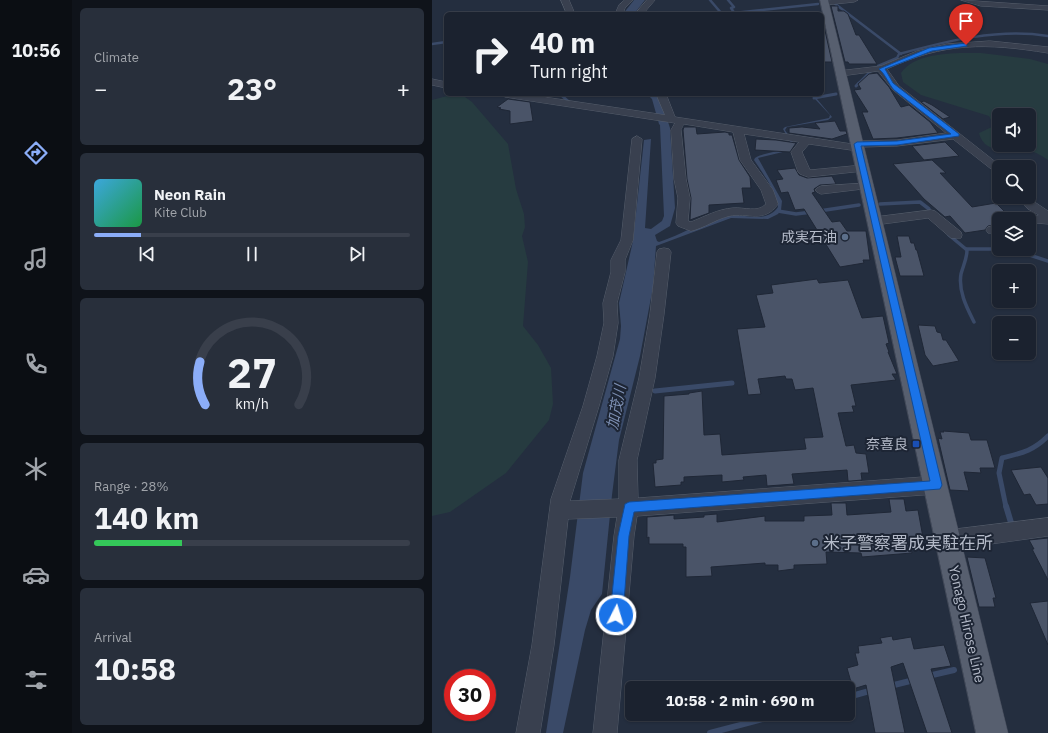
<!DOCTYPE html>
<meta charset="utf-8">
<style>
:root{--surface:#1b222f;--page:#282f3b;--text:#f1f3f6;--muted:#a0a4aa;--line:#393f4b;--accent:#8badf8}
body{margin:0;font-family:"IBM Plex Sans","Noto Sans JP",sans-serif;background:var(--page);color:var(--text);height:100vh;display:flex;flex-direction:column;font-size:15px;white-space:nowrap}
*{box-sizing:border-box;margin:0}
p{font-size:13px;color:var(--muted)}
.icon{flex:none;width:22px;height:22px;fill:none;stroke:currentColor;stroke-width:2;stroke-linecap:round;stroke-linejoin:round}
.map{position:relative;flex:1;overflow:hidden}
.drawer{display:flex;flex-direction:column;gap:8px;padding:8px;background:#0f131a;width:360px}
.drawer>*{flex:none}
.top-card{position:absolute;left:12px;top:12px;width:380px;height:84px;border-radius:6px;box-shadow:0 1px 3px #0004,0 0 0 1px var(--line);background:#1b222f;color:var(--text);overflow:hidden}
.fabs{position:absolute;left:560px;top:108px;display:grid;gap:8px}
.fabs a{display:grid;place-items:center;width:44px;height:44px;border-radius:6px;background:var(--surface);box-shadow:0 1px 3px #0004,0 0 0 1px var(--line);font-size:20px}
.speed{position:absolute;left:12px;top:669px;display:flex;gap:8px;font-size:20px;font-weight:700;text-align:center}
.speed>*{display:grid;place-content:center;width:52px;height:52px;border-radius:50%;background:var(--surface);box-shadow:0 1px 3px #0004,0 0 0 1px var(--line);line-height:1}
.speed .limit{border:6px solid #d22;background:#fff;color:#111}
.pin{position:absolute;display:grid;place-items:center;width:34px;height:34px;color:#fff;margin:-41px -17px;border-radius:50% 50% 50% 0;rotate:-45deg;box-shadow:0 0 4px #0007}
.pin .icon{rotate:45deg}
.me{position:absolute;width:44px;margin:-22px;rotate:5deg;stroke-linejoin:round;filter:drop-shadow(0 0 3px #0008)}
.turn{display:flex;align-items:center;gap:14px;height:84px;padding:0 20px;font-size:18px}
.turn .icon{width:52px;height:52px;stroke-width:2.5}
.turn b{display:block;font-size:28px;line-height:34px}
.big{font-size:30px;font-weight:700;line-height:1.1}
.drawer .tile{flex:1;display:flex;flex-direction:column;justify-content:center;gap:6px;min-width:0;padding:0 14px;border-radius:6px;background:var(--page)}
.drawer .dial{align-items:center;gap:0}
.dial svg{height:104px;overflow:visible;fill:none;stroke:var(--line);stroke-width:7;stroke-linecap:round;text-anchor:middle}
.dial text{fill:var(--text);stroke:none}
.song{display:flex;align-items:center;gap:12px}
.cover{width:48px;height:48px;border-radius:6px;background:linear-gradient(135deg,hsl(200 70% 55%),hsl(140 70% 35%))}
.played{height:4px;border-radius:2px;background:linear-gradient(90deg,var(--accent) 15%,var(--line) 15%)}
.keys{display:flex;justify-content:space-around;direction:ltr}
.heat{display:flex;justify-content:space-between;align-items:center;font-size:22px;direction:ltr}
.charge{height:6px;border-radius:3px;background:linear-gradient(90deg,#34c759 28%,var(--line) 0)}
.trip{position:absolute;left:193px;top:681px;width:230px;height:40px;border-radius:6px;background:var(--surface);box-shadow:0 1px 3px #0004,0 0 0 1px var(--line);font-weight:700;line-height:40px;text-align:center}
main{display:flex;flex:1;min-height:0}
.menu{display:flex;flex-direction:column;width:72px;justify-content:space-around;align-items:center;background:#0b0e13;color:var(--muted)}
.menu .icon{width:28px;height:28px}
.menu .current{color:var(--accent)}
.menu b{font-size:18px;color:var(--text)}
.map>svg:first-child{display:block}
.green{fill:#263b40;fill-rule:evenodd}
.water{fill:#3a4a68}
.lines{fill:none;stroke-linecap:round;stroke-linejoin:round}
.stream-far4{stroke:#3a4a68;stroke-width:2.5}
.stream-far3{stroke:#3a4a68;stroke-width:3}
.stream-far2{stroke:#3a4a68;stroke-width:3.5}
.stream-far1{stroke:#3a4a68;stroke-width:5}
.stream{stroke:#3a4a68;stroke-width:6}
.building{fill:#4a5468;stroke:#1f2736}
.minor-casing{stroke:#565e6c;stroke-width:1}
.major-casing{stroke:#424958;stroke-width:1}
.minor{fill:#39404f;fill-rule:evenodd}
.major{fill:#575f6f;fill-rule:evenodd}
.route{fill:#1a73e8;stroke:#114b97}
.service-dot{fill:#5c6f8a;stroke:#1d2534;stroke-width:1.5}
.transit-dot{fill:#1a4fb4;stroke:#1d2534;stroke-width:1.5}
.labels{text-anchor:middle;dominant-baseline:central;stroke-width:4;stroke-linejoin:round;paint-order:stroke}
.poi-label{font-size:14px;fill:#b5bbc9;stroke:#1d2534;text-anchor:end}
.street-label{font-size:14px;fill:#b5bbc9;stroke:#1d2534}
.water-label{font-size:15px;font-style:italic;fill:#7c8eb1;stroke:#1d2534}
.near-poi-label{font-size:17px;fill:#b5bbc9;stroke:#1d2534;text-anchor:start}
</style>
<main>
<nav class="menu">
<b>10:56</b>
<svg class="icon current" aria-label="directions" viewBox="0 0 24 24"><path d="M12 3l9 9-9 9-9-9zM9 14v-3h6M13 9l2 2-2 2"/></svg>
<svg class="icon" aria-label="music" viewBox="0 0 24 24"><path d="M9 18V5l10-2v13"/><circle cx="6" cy="18" r="3"/><circle cx="16" cy="16" r="3"/></svg>
<svg class="icon" aria-label="phone" viewBox="0 0 24 24"><path d="M5 4h4l2 5-3 2q2 4 5 5l2-3 5 2v4C11 20 4 13 5 4z"/></svg>
<svg class="icon" aria-label="climate" viewBox="0 0 24 24"><path d="M12 3v18M4 7l16 10M4 17L20 7"/></svg>
<svg class="icon" aria-label="car" viewBox="0 0 24 24"><path d="M5 17H2v-5l4-1 3-4h7l3 4 3 1v5h-3M9 17h6M6 11h13"/><circle cx="7" cy="17" r="2"/><circle cx="17" cy="17" r="2"/></svg>
<svg class="icon" aria-label="filters" viewBox="0 0 24 24"><path d="M4 7h16M4 17h16"/><circle cx="9" cy="7" r="2"/><circle cx="15" cy="17" r="2"/></svg>
</nav>
<section class="drawer">
<div class="tile"><p>Climate</p>
<div class="heat"><a>−</a><b class="big">23°</b><a>+</a></div>
</div>
<div class="tile">
<div class="song"><i class="cover"></i><div><b>Neon Rain</b><p>Kite Club</p></div></div>
<div class="played"></div>
<div class="keys"><svg class="icon" aria-label="previous" viewBox="0 0 24 24"><path d="M18 5L8 12l10 7zM5 5v14"/></svg><svg class="icon" aria-label="pause" viewBox="0 0 24 24"><path d="M8 5v14M16 5v14"/></svg><svg class="icon" aria-label="next" viewBox="0 0 24 24"><path d="M6 5l10 7-10 7zM19 5v14"/></svg></div>
</div>
<div class="tile dial"><svg viewBox="0 0 100 80">
<path d="M14 69A42 42 0 1 1 86 69"/>
<path d="M14 69A42 42 0 0 1 10 36" stroke="#8badf8"/>
<text x="50" y="56" font-size="32" font-weight="700">27</text>
<text x="50" y="72" font-size="11">km/h</text>
</svg></div>
<div class="tile"><p>Range · 28%</p><b class="big">140 km</b><div class="charge"></div></div>
<div class="tile"><p>Arrival</p><b class="big">10:58</b></div>
</section>
<div class="map">
<svg width="616" height="733" viewBox="0 0 616 733">
<rect width="100%" height="100%" fill="#242e3f"/>
<g class="green">
<path d="M 549,53 L 598,59 L 616,64 L 616,160 C 609,155 602,151 593,150 C 576,147 553,156 547,133 L 562,126 L 557,116 L 489,95 L 471,82 L 469,73 C 484,51 526,53 549,53 ZM 567,115 L 597,115 L 597,145 L 567,145 Z"/>
<polygon points="15,96 33,97 40,102 76,144 84,189 92,214 93,227 90,236 96,262 91,326 106,345 119,368 121,404 117,420 74,473 18,512 0,516 0,100"/>
</g>
<g class="water">
<polygon points="202,0 213,0 202,14 191,14"/>
<path d="M 215,94 L 227,94 L 238,128 L 243,208 L 238,226 L 223,235 L 225,241 L 227,242 C 249,235 270,221 293,216 C 310,212 334,225 346,207 C 344,190 331,174 322,160 L 323,158 C 333,151 352,154 358,142 L 351,129 L 353,127 L 397,118 L 398,115 L 383,99 L 385,99 L 400,117 L 396,120 L 355,127 L 353,130 L 361,142 L 361,145 L 355,151 L 326,158 L 350,201 L 349,210 L 346,214 L 336,219 L 299,218 L 224,246 L 221,287 L 208,356 L 187,440 L 180,495 L 170,594 L 159,610 L 153,630 L 131,733 L 114,733 L 138,577 L 151,473 L 188,339 L 189,326 L 187,303 L 201,241 L 212,140 L 219,139 L 213,228 L 219,229 L 230,221 L 232,216 L 228,125 L 227,124 L 220,99 Z"/>
</g>
<g class="lines">
<g class="stream-far4">
<polyline points="278,0 290,14"/>
<polyline points="296,0 302,7 299,8 303,14"/>
<polyline points="402,3 469,54"/>
<polyline points="292,14 386,4"/>
<polyline points="0,44 14,42"/>
<path d="M 446,66 L 465,58 L 467,54 C 515,41 566,28 616,36"/>
<polyline points="426,84 439,71"/>
</g>
<g class="stream-far3">
<polyline points="424,86 427,83"/>
<polyline points="128,94 137,102"/>
<polyline points="382,98 404,94"/>
</g>
<g class="stream-far2">
<polyline points="448,204 488,202 497,209"/>
<polyline points="346,211 364,214 380,212"/>
<polyline points="387,211 427,205"/>
<path d="M 517,235 L 535,250 C 535,259 531,266 529,274 C 526,291 535,308 542,322"/>
<polyline points="534,249 567,249"/>
<polyline points="579,249 616,261"/>
</g>
<g class="stream-far1">
<polyline points="223,391 300,383"/>
<path d="M 574,507 L 567,473 L 570,458 C 590,453 601,451 616,436"/>
</g>
<g class="stream">
<polyline points="574,506 580,526"/>
<polyline points="496,676 522,670"/>
<polyline points="458,686 482,680"/>
<polyline points="416,697 441,690"/>
<polyline points="278,733 350,714"/>
</g>
</g>
<g class="building">
<polygon points="399,6 406,6 406,11 412,11 416,14 424,35 427,35 445,64 417,64 416,62 413,62"/>
<polygon points="390,17 400,62 390,62"/>
<polygon points="445,73 457,87 469,107 477,105 498,122 506,133 465,138 441,139 430,112 436,112 422,90 429,89 426,84 437,74"/>
<polygon points="76,99 98,102 101,121 78,124 78,111 67,109 69,108 65,107"/>
<polygon points="492,101 500,105 518,117 511,119 489,102"/>
<polygon points="403,121 408,131 414,131 415,134 400,139 357,133 357,128 370,127 388,129 383,123"/>
<polygon points="252,127 264,127 265,134 293,132 297,133 297,135 300,135 307,160 318,177 319,188 310,188 312,203 277,205 277,213 258,220 259,198 255,179 251,130"/>
<polygon points="324,139 344,140 364,143 358,152 323,150"/>
<polygon points="513,142 527,156 492,160 480,146"/>
<polygon points="500,160 514,173 508,173 540,207 564,203 580,219 567,219 567,224 556,226 553,230 533,233 518,216 513,217 492,199 461,164"/>
<polygon points="363,168 367,175 375,178 400,176 404,184 388,185 382,189 383,192 380,193 400,222 408,221 415,231 434,231 438,260 431,260 432,263 408,267 372,209 363,210 356,192 349,193 344,180 351,179 345,170"/>
<polygon points="465,236 477,236 479,243 482,243 484,250 485,250 492,276 468,276 463,257 469,257"/>
<polygon points="385,279 387,283 416,280 430,318 451,316 457,343 454,344 457,352 456,352 465,374 460,374 464,380 419,385 424,406 420,406 422,412 406,413 414,446 422,445 424,453 434,454 437,473 429,473 430,480 419,481 416,481 415,470 360,474 362,484 335,486 334,475 311,477 312,480 290,482 290,475 252,477 252,482 249,482 249,485 223,487 221,463 224,463 224,460 231,459 232,396 257,394 257,393 270,391 272,435 288,434 290,455 374,449 372,438 391,437 381,388 363,390 360,379 354,379 353,376 326,379 329,394 316,395 305,329 333,327 324,295 341,293 339,285"/>
<polygon points="486,325 503,326 505,332 509,333 511,340 514,340 527,361 501,366 493,355"/>
<polygon points="511,431 537,433 539,440 555,440 563,468 548,468 549,473 532,472 537,491 518,490 506,438 510,439 508,432 512,432"/>
<polygon points="609,467 616,478 616,504 604,505 598,494 592,495 579,470"/>
<polygon points="457,499 472,499 474,511 486,510 492,543 487,542 488,548 479,548 480,553 430,557 429,553 394,552 395,564 364,565 362,565 362,569 346,571 346,565 333,565 333,563 279,567 280,576 254,577 254,547 251,547 251,544 217,544 217,537 215,538 215,517 242,515 242,519 272,517 272,515 285,514 285,522 333,516 333,521 372,521 372,516 400,515 399,503 414,503 415,515 459,512"/>
<polygon points="616,538 616,580 600,549 602,549 597,540"/>
<polygon points="535,557 553,558 564,598 561,598 563,607 547,607"/>
<polygon points="616,601 616,645 598,603"/>
<polygon points="460,636 461,640 479,637 482,649 512,645 519,666 499,669 520,733 495,733 471,663 459,667 473,733 443,733 434,685 421,689 415,668 426,665 423,653 427,653 426,646 450,643 448,638"/>
</g>
<g class="lines">
<defs>
<g id="minor">
<polygon points="129,0 137,0 143,14 135,14"/>
<polygon points="193,0 201,0 193,8 191,14 183,14 187,5"/>
<polygon points="215,0 223,0 211,14 203,14"/>
<polygon points="401,0 426,0 422,2 393,5 389,3 390,1"/>
<polygon points="529,0 616,6 616,10 549,6"/>
<path d="M 558,41 L 616,47 L 616,53 C 554,43 513,42 455,69 L 467,86 L 570,167 L 567,167 L 567,173 L 563,172 L 521,139 L 465,146 L 431,147 L 430,150 L 426,151 L 377,144 L 370,152 L 378,170 L 431,165 L 437,168 L 431,171 L 376,177 L 368,174 L 366,172 L 359,152 L 367,142 L 312,134 L 319,160 L 341,190 L 346,204 C 332,224 316,212 297,216 C 284,219 272,228 259,231 L 246,226 L 244,223 L 246,198 L 242,179 L 239,130 L 243,123 L 73,97 L 68,94 L 92,94 L 233,115 L 224,94 L 234,94 L 243,117 L 420,144 L 425,141 L 465,140 L 514,133 L 461,90 L 446,71 L 409,76 L 405,73 L 406,71 L 449,66 L 485,51 L 515,44 ZM 252,124 L 301,132 L 308,160 L 329,190 L 334,204 C 326,213 312,207 301,208 C 286,209 272,217 259,222 L 256,221 L 258,198 L 254,179 L 249,130 Z"/>
<polygon points="0,79 14,82 14,88 0,85"/>
<polygon points="205,136 210,139 201,240 193,260 193,272 185,303 186,323 181,356 167,406 138,501 187,499 187,460 207,378 218,314 225,252 227,249 232,248 237,249 239,252 232,314 223,378 205,460 206,498 504,476 511,479 513,485 511,491 504,494 205,516 202,536 185,733 161,733 182,536 185,517 136,519 122,645 108,733 84,733 100,645 119,499 151,406 165,356 172,323 171,303 179,272 179,260 189,240 200,139"/>
<polygon points="435,183 439,184 441,186 439,188 389,194 385,192 383,190 385,188 389,186"/>
<polygon points="597,196 604,203 616,211 616,224 604,223 597,225 597,219 592,219 607,215 596,209 585,197"/>
<polygon points="499,210 503,211 529,232 530,235 529,238 519,238 496,218 443,225 439,224 437,221 439,218 443,217"/>
<polygon points="567,225 567,233 556,233 554,230 556,227"/>
<polygon points="616,518 616,536 516,550 509,547 506,540 509,533 516,530"/>
</g>
<polygon id="major" points="388,0 396,0 576,733 544,733"/>
</defs>
<use href="#minor" class="minor-casing"/>
<use href="#major" class="major-casing"/>
<use href="#minor" class="minor"/>
<use href="#major" class="major"/>
</g>
<path class="route" d="M 534,43 L 535,46 L 500,51 L 453,69 L 461,83 L 466,87 L 527,134 L 527,136 L 465,145 L 429,146 L 510,485 L 508,489 L 202,512 L 197,536 L 191,615 L 189,619 L 184,621 L 180,619 L 178,615 L 186,536 L 193,504 L 197,502 L 498,481 L 422,144 L 425,142 L 465,141 L 519,134 L 462,90 C 456,83 454,75 447,69 L 497,48 Z"/>
<g class="service-dot">
<circle cx="413" cy="237" r="4"/>
<circle cx="383" cy="543" r="4"/>
</g>
<rect class="transit-dot" x="480" y="440" width="8" height="8" rx="2"/>
<g class="labels">
<g class="poi-label">
<text x="405" y="237">成実石油</text>
<text x="476" y="444">奈喜良</text>
</g>
<g class="street-label">
<text transform="translate(535 624) rotate(77)">Yonago Hirose Line</text>
</g>
<g class="water-label">
<text transform="translate(184 407) rotate(-79)">加茂川</text>
</g>
<g class="near-poi-label">
<text x="391" y="543">米子警察署成実駐在所</text>
</g>
</g>
</svg>
<div class="fabs">
<a><svg class="icon" aria-label="sound" viewBox="0 0 24 24"><path d="M4 9h4l5-4v14l-5-4H4zM17 9q2 3 0 6"/></svg></a>
<a><svg class="icon" aria-label="search" viewBox="0 0 24 24"><circle cx="10" cy="10" r="6"/><path d="M15 15l6 6"/></svg></a>
<a><svg class="icon" aria-label="layers" viewBox="0 0 24 24"><path d="M12 4l9 5-9 5-9-5zM3 14l9 5 9-5"/></svg></a>
<a>+</a>
<a>−</a>
</div>
<div class="speed"><div class="limit">30</div></div>
<div class="pin" style="left:534px;top:45px;background:#d93025"><svg class="icon" aria-label="arrive" viewBox="0 0 24 24"><path d="M6 21V4h12l-3 4 3 4H6"/></svg></div>
<svg class="me" style="left:184px;top:615px" viewBox="-20 -20 40 40"><circle r="17" fill="#1a73e8" stroke="#fff" stroke-width="3"/><path d="M0-11L8 9 0 5-8 9z" fill="#fff"/></svg>
<div class="trip">10:58 · 2 min · 690 m</div>
<div class="top-card">
<div class="turn"><svg class="icon" aria-label="right" viewBox="0 0 24 24"><path d="M7 20v-9h11M14 6l5 5-5 5"/></svg><div><b>40 m</b>Turn right</div></div>
</div>
</div>
</main>
